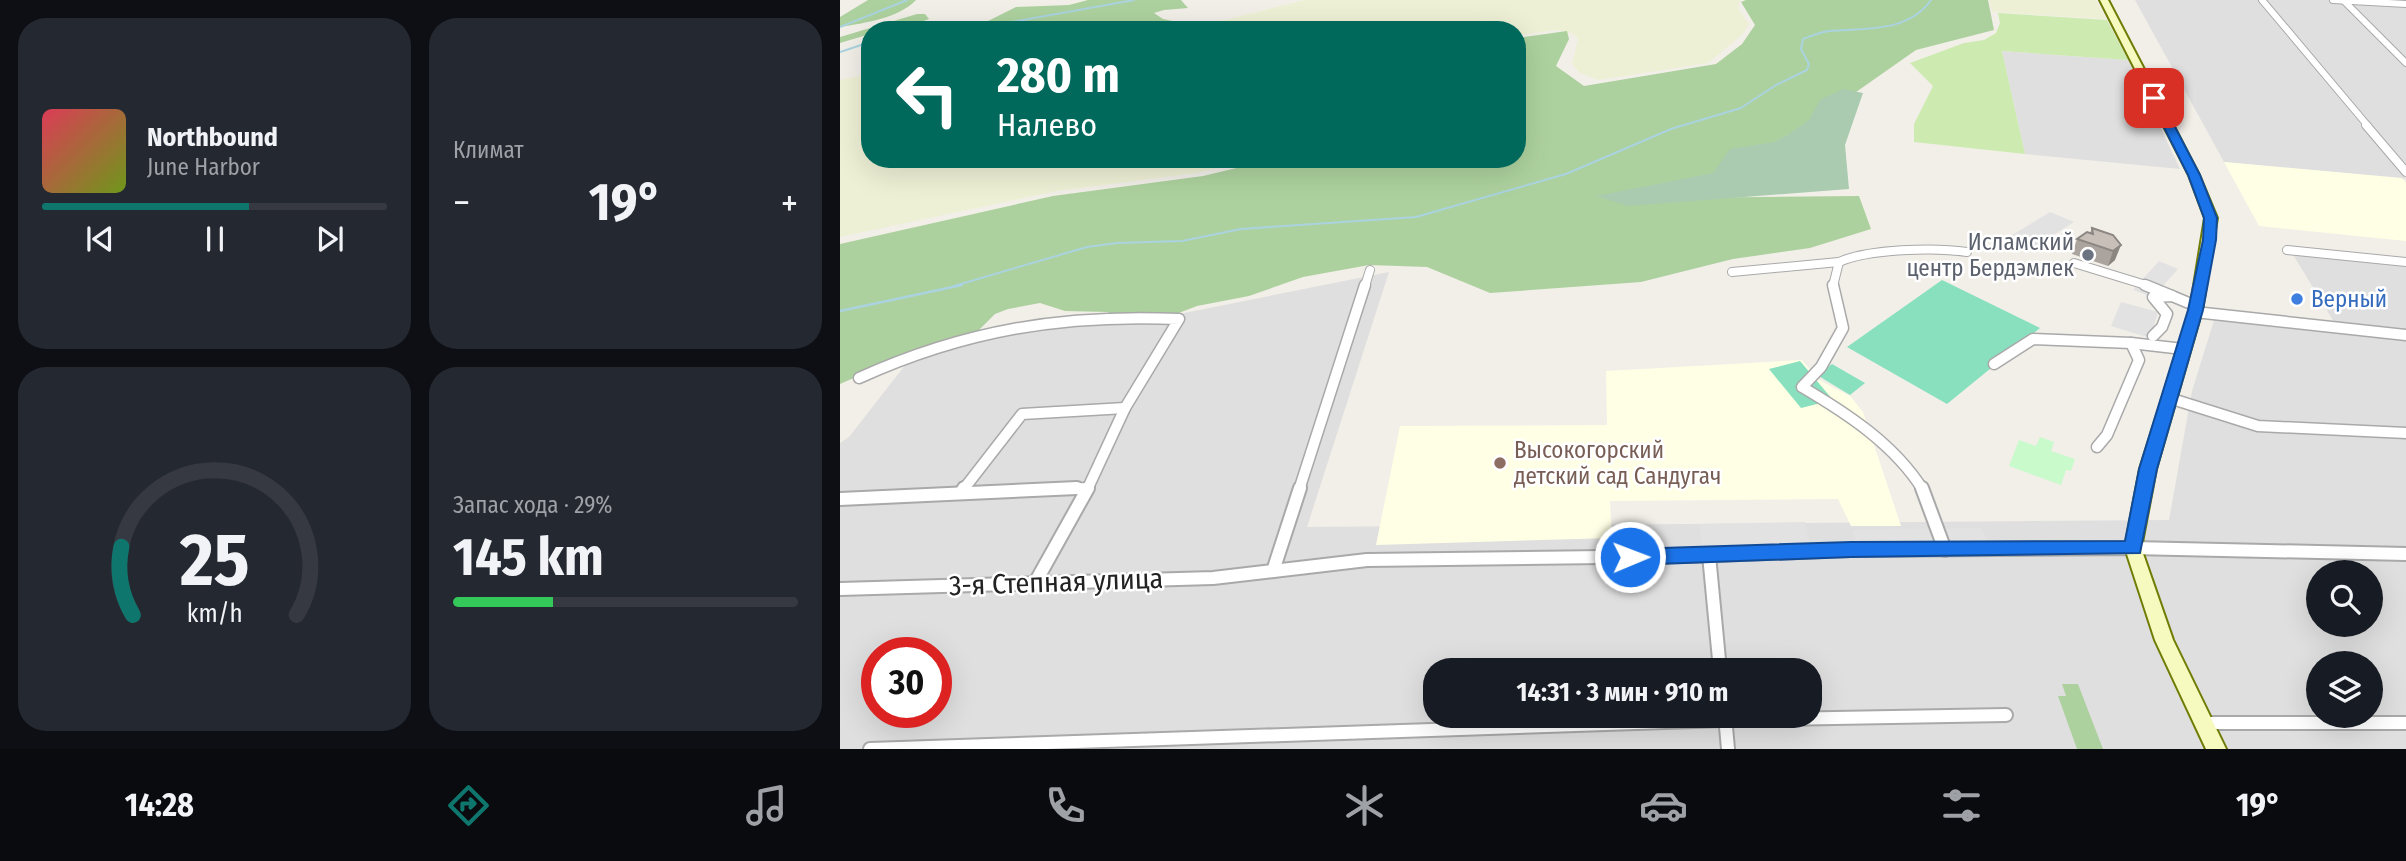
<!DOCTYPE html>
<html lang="ru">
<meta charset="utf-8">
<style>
:root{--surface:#171b24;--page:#242831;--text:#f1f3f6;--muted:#9ea1a6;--line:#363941;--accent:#0f766e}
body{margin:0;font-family:"Fira Sans Condensed",sans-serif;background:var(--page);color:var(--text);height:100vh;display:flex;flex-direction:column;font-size:26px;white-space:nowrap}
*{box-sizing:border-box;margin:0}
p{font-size:23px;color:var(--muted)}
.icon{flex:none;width:38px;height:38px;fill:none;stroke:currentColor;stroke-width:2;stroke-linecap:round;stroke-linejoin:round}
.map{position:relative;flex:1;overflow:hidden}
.drawer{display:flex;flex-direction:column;gap:18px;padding:18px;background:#0d0f14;width:840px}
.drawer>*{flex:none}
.guide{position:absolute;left:21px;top:21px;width:665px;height:147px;border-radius:28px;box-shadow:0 7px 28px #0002;background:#00695c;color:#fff;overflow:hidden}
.tools{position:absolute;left:1466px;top:560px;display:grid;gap:14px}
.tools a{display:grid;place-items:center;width:77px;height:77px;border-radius:50%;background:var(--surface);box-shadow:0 7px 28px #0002;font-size:35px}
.speed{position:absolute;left:21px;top:637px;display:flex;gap:14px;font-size:35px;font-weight:700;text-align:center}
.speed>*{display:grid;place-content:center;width:91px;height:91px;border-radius:50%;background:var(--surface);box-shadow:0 7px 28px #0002;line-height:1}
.speed .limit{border:10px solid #d22;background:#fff;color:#111}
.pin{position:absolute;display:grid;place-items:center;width:60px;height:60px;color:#fff;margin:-30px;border-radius:14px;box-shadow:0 4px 10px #0006}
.me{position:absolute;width:77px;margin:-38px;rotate:89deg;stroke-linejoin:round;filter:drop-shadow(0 0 5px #0008)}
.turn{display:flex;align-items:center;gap:24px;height:147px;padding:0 21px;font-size:32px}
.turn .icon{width:91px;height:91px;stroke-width:2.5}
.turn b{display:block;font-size:49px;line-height:60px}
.big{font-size:52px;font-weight:700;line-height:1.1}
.drawer .card{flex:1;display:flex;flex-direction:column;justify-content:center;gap:10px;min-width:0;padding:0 24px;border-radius:28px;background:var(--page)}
.drawer .dial{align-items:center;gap:0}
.dial svg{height:182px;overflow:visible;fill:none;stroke:var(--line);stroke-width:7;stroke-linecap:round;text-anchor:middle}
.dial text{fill:var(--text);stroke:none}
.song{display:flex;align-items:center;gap:21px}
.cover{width:84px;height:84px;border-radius:10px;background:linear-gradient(135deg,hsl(350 70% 55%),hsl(80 70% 35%))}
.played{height:7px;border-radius:4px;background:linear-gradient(90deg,var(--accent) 60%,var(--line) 60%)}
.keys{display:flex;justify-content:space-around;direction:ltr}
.heat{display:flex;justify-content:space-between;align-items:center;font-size:38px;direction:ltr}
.charge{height:10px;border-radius:5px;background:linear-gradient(90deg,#34c759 29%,var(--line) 0)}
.drawer .tiles{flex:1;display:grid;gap:18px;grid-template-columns:repeat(2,1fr)}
.trip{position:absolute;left:583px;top:658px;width:399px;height:70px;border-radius:28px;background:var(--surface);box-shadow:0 7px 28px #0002;font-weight:700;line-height:70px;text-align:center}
.dock{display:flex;height:112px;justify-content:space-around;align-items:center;background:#090b0e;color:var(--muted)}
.dock .icon{width:49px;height:49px}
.dock .on{color:var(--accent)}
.dock b{font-size:32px;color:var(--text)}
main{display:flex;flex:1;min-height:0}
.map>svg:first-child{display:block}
.residential{fill:#e0dfdf;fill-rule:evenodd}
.education{fill:#ffffe5}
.farmland{fill:#eef0d5}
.grass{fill:#cdebb0}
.forest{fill:#add19e}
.cemetery{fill:#aacbaf}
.park{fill:#c8facc}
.pitch{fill:#88e0be}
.parking{fill:#e2e2e2}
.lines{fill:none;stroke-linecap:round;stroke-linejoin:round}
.stream-far1{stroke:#aad3df;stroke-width:2}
.stream{stroke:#aad3df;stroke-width:2.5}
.street-far3-casing{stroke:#a9a9a9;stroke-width:8}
.street-far2-casing{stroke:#a9a9a9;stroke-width:10}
.street-far1-casing{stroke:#a9a9a9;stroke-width:13}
.street-casing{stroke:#a9a9a9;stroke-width:16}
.secondary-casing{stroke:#707d05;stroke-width:4}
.street-far3{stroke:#fff;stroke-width:6}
.street-far2{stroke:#fff;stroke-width:8}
.street-far1{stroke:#fff;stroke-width:10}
.street{stroke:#fff;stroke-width:12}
.secondary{fill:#f7fabf;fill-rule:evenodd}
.wall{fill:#aba49e}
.shaded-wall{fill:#8b8681}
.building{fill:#c7bfb8;stroke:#8b8681;stroke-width:2}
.route{fill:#1a73e8;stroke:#114b97;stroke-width:2}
.worship-dot{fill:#6b7280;stroke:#fff;stroke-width:2.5}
.shop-dot{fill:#3f7fe0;stroke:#fff;stroke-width:2.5}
.education-dot{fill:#8d6e63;stroke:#fff;stroke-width:2.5}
.labels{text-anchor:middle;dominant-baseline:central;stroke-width:5;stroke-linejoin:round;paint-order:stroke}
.worship-label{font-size:23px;fill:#5b616d;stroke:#fff;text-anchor:end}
.shop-label{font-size:23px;fill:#366cbe;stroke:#fff;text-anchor:start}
.education-label{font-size:23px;fill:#785e54;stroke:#fff;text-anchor:start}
.near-street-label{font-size:28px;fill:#222;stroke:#fff}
</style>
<main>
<section class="drawer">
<div class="tiles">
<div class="card">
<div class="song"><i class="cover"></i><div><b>Northbound</b><p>June Harbor</p></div></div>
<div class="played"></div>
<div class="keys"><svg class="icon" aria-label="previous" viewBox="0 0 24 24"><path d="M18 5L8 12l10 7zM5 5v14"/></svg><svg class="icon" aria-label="pause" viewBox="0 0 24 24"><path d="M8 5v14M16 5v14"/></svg><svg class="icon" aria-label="next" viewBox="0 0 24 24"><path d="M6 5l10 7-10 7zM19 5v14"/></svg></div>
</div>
<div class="card"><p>Климат</p>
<div class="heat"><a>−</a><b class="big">19°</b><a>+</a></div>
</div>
<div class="card dial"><svg viewBox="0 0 100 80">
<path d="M14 69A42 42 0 1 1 86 69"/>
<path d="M14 69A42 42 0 0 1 9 39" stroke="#0f766e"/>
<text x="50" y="56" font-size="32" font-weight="700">25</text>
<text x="50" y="72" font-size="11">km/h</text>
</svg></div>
<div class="card"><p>Запас хода · 29%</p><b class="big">145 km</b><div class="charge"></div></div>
</div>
</section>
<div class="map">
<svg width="1566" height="749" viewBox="0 0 1566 749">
<rect width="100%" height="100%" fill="#f2efe9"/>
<g class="residential">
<polygon points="1295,0 1420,0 1566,179 1384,162"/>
<polygon points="1425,0 1566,0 1566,167"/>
<polygon points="1162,51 1288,60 1340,169 1185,154"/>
<path d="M 1452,253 L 1566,264 L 1566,749 L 0,749 L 0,443 L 9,437 L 73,355 L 176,329 L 324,317 L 549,272 L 467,527 L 1329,520 L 1352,391 L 1376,314 L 1494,322 ZM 1479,572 L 1531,572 L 1531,625 L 1479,625 ZM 37,653 L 96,653 L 96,712 L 37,712 ZM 1479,663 L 1531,663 L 1531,716 L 1479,716 ZM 595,670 L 970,670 L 970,716 L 595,716 Z"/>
</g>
<g class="education">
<polygon points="1384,162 1562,178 1566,183 1566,241 1419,226"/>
<polygon points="962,360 979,380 1010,396 1023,412 1061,526 1011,526 998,499 770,501 772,538 536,545 560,426 767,425 766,371"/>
</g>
<g class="farmland">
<polygon points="465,0 900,0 898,8 909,24 903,34 868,63 759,80 740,73 732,64 738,39 732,33 714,30 677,36 677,30 345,30"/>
<polygon points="1149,0 1256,0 1266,19 1152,12"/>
<polygon points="30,74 30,159 413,159 356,173 217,191 0,237 0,80"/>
</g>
<polygon class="grass" points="1158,13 1267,20 1288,60 1162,51 1185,154 1074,142 1074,124 1093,86 1070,63 1124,43 1144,40 1156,33 1160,23"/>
<g class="forest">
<path d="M 28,0 L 76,0 C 59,18 25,23 0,27 L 0,17 Z"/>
<polygon points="248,0 341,0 348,8 324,10 314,13 323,19 342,23 342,26 327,30 304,23 284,23 266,30 236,30 211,24 187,30 130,30 176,7 229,5"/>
<polygon points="906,0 1148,0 1154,30 1076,50 979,118 831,198 1019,196 1031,229 970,248 893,259 801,282 650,293 587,267 529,265 463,277 409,296 357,306 323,319 281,323 268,312 225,311 200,303 168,309 155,314 135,334 109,344 91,344 0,384 0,244 213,196 363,176 434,159 677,159 677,38 727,31 729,39 716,66 744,86 876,64 902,44 915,25 901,2"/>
<polygon points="77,14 85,14 89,19 65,28 30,30 30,34 0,43 0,37"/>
<polygon points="1222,684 1238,684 1263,749 1237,749 1218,696 1226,696"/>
</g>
<polygon class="cemetery" points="1003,89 1023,93 1005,145 1009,189 788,206 756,196 873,173 890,149 934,142 949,134 969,120 980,100"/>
<polygon class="park" points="1200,437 1214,442 1211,451 1235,459 1231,471 1226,470 1221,485 1169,466 1179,440 1196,446"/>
<g class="pitch">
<polygon points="1102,280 1200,328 1107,404 1007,347"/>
<polygon points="960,361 993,400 961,408 929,369"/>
<polygon points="992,364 1025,383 1010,395 977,375"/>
</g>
<g class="parking">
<polygon points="1210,212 1234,222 1188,251 1164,240"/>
<polygon points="1319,261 1338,269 1313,297 1293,290"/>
<polygon points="1281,302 1318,312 1310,338 1271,326"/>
<polygon points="965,522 971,549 862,551 859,524"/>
<polygon points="1142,528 1148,546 1017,547 1012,530"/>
</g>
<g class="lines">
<g class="stream-far1">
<polyline points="0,27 67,0"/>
<polyline points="87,30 166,23 294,0"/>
<polyline points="0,52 30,42"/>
<path d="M 114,286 L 247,247 L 277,243 L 342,241 L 401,229 L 576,217 L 726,174 L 831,129 L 901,108 L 936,85 L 967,70 L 969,64 L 961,49 L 963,39 C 971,36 980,32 989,31 C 1024,28 1068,33 1091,0"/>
</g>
<polyline class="stream" points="0,311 122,285"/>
<defs>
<g id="street-far3">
<polyline points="1422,0 1528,126"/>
<polyline points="1493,0 1566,4"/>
<polyline points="1503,0 1566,63"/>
</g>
<g id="street-far2">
<polyline points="1526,125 1566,172"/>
<polyline points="1447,250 1566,262"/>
<polyline points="1234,263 1309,286"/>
<path d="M 892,272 L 999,262 C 1028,249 1095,247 1127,252"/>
<polyline points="525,286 530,270"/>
<polyline points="993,286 999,262"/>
</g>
<g id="street-far1">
<path d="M 993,285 L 1003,328 L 981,367 L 962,387 C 1008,414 1055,445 1083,490"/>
<polyline points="1305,285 1332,296"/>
<polyline points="1355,312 1566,335"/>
<polyline points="1313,336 1322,327 1327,314 1313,297 1332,296 1356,306"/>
<polyline points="1154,364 1193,339 1291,343 1343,349"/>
<path d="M 19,378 C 125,330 223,314 339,319 L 285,408 L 247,490"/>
<polyline points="1329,398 1418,426 1566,433"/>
<polyline points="1257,447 1267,435 1299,360 1291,343"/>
<polyline points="123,490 182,414 285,408"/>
<polyline points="198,490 248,488"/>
<polyline points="459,490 525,285"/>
</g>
<g id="street">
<polyline points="1082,488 1105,550"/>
<polyline points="121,493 124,488"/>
<polyline points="0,499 237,488"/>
<polyline points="869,555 880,670"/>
<polyline points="433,571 460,488"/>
<polyline points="195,583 248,488"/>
<polyline points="0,589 373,578 527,560 844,556 1011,550 1293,548 1566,554"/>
<polyline points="885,716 888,749"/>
<polyline points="1363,723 1566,723"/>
<polyline points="30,749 885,720 1166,715"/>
</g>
<polygon id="secondary" points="1260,0 1268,0 1359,175 1377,218 1362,310 1316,469 1301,548 1333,640 1386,749 1366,749 1315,640 1285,548 1300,469 1350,310 1365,218 1349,175"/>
</defs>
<use href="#street-far3" class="street-far3-casing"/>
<use href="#street-far2" class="street-far2-casing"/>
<use href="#street-far1" class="street-far1-casing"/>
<use href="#street" class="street-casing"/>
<use href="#secondary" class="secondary-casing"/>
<use href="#street-far3" class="street-far3"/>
<use href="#street-far2" class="street-far2"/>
<use href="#street-far1" class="street-far1"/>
<use href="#street" class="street"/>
<use href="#secondary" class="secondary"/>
</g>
<polygon class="wall" points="1252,228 1273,235 1275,260 1268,266 1232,254 1237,239 1250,233"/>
<polygon class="shaded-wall" points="1281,245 1275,260 1268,266 1273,251"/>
<polygon class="building" points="1252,228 1273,235 1281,245 1273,251 1237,239 1247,232 1253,234"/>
<polygon class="route" points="1311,96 1320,98 1360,175 1377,218 1376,240 1363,310 1317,469 1300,553 1011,557 790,565 784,562 781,557 784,552 790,549 1011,542 1285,541 1299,469 1348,310 1363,240 1364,218 1348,175 1309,98"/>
<circle class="worship-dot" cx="1248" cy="255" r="7"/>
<circle class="shop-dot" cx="1457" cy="299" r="7"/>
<circle class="education-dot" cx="660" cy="463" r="7"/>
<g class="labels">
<g class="worship-label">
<text x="1234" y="242">Исламский<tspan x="1234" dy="26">центр Бердэмлек</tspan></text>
</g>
<g class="shop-label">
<text x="1471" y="299">Верный</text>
</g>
<g class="education-label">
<text x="674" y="450">Высокогорский<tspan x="674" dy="26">детский сад Сандугач</tspan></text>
</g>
<g class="near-street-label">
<text transform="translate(216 582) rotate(-2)">3-я Степная улица</text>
</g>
</g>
</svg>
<div class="tools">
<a><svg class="icon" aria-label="search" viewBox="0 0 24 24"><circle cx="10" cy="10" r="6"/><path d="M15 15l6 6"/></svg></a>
<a><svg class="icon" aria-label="layers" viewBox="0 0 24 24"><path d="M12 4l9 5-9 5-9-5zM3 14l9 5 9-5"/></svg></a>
</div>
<div class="speed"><div class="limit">30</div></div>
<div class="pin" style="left:1314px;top:98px;background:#d93025"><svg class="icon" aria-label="arrive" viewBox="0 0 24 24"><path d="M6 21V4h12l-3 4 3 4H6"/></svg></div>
<svg class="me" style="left:790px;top:557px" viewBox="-20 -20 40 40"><circle r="17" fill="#1a73e8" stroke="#fff" stroke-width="3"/><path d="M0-11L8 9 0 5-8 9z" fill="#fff"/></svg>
<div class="trip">14:31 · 3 мин · 910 m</div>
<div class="guide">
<div class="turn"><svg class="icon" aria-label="left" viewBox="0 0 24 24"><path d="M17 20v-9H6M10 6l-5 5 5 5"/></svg><div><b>280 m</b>Налево</div></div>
</div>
</div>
</main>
<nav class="dock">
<b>14:28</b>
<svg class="icon on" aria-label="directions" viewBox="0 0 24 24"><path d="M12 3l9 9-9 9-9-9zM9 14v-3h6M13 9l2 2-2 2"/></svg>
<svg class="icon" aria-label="music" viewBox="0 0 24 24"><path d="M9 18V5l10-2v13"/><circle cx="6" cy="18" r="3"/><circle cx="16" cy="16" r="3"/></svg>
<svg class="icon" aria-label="phone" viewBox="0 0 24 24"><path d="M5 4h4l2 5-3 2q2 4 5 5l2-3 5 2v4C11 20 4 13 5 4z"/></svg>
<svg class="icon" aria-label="climate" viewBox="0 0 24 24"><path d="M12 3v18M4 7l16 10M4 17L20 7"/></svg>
<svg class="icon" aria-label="car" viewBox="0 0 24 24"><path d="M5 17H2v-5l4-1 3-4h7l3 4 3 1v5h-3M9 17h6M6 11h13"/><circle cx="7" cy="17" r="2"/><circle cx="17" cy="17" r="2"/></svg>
<svg class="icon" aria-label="filters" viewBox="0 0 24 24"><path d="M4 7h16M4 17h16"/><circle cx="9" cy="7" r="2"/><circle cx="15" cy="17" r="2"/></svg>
<b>19°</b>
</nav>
